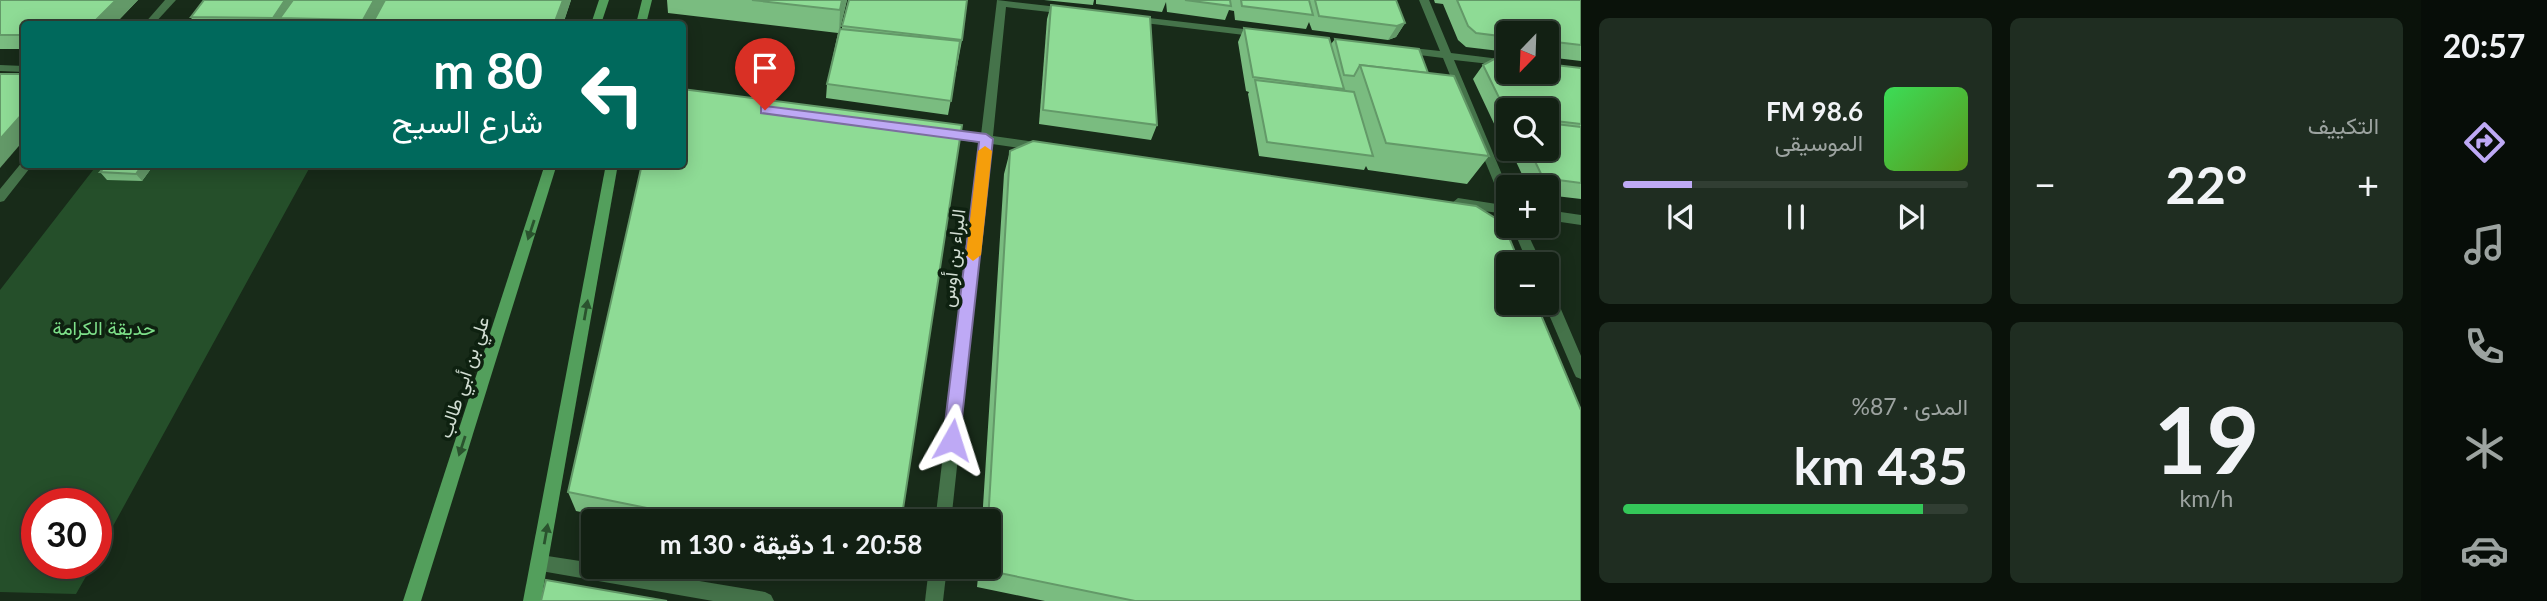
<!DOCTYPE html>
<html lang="ar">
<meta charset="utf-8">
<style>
:root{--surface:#122013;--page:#1f2d21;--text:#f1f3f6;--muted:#9ca3a0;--line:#313e33;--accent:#bea9f5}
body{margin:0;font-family:Lato,Vazirmatn,sans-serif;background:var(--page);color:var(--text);direction:rtl;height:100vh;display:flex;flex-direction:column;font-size:26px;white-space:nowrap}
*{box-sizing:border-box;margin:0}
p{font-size:23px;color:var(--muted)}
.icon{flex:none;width:38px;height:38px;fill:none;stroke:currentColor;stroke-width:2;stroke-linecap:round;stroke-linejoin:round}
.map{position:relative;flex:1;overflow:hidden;direction:ltr}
.panel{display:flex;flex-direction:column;gap:18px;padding:18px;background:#0a120a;width:840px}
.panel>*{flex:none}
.guide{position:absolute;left:21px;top:21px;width:665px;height:147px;border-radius:7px;box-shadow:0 4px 18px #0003,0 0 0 2px var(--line);direction:rtl;background:#00695c;color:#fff;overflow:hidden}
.needle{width:46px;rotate:203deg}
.buttons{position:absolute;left:1496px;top:21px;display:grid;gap:14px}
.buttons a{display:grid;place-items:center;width:63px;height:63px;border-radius:7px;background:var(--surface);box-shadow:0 4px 18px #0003,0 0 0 2px var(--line);font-size:35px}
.speed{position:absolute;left:21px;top:488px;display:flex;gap:14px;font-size:35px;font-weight:700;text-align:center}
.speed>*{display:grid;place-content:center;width:91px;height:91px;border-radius:50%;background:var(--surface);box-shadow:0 4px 18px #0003,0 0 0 2px var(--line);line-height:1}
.speed .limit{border:10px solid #d22;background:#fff;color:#111}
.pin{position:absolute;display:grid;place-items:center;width:60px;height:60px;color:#fff;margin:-72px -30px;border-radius:50% 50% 50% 0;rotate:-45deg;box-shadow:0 0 7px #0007}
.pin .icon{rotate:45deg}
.me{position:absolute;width:77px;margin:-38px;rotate:6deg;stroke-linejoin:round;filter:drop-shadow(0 0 5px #0008)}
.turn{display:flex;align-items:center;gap:24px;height:147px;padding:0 28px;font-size:32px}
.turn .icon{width:91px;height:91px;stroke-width:2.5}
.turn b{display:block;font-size:49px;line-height:60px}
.big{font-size:52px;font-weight:700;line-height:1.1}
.panel .card{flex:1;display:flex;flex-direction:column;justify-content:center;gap:10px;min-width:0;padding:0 24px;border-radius:10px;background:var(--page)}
.panel .dial{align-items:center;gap:0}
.dial b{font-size:91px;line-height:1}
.song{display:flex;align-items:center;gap:21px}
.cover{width:84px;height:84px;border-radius:10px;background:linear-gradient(135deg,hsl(130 70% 55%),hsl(90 70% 35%))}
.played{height:7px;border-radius:4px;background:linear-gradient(90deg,var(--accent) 20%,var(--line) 20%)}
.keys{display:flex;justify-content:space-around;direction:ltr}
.heat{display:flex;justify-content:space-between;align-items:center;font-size:38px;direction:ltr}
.charge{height:10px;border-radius:5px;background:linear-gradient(90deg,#34c759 87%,var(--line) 0)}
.panel .tiles{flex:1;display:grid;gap:18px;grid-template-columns:repeat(2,1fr)}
.trip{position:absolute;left:581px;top:509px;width:420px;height:70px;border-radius:7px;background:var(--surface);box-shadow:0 4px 18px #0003,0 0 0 2px var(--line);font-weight:700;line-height:70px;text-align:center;direction:rtl}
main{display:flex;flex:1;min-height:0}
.menu{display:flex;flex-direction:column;width:126px;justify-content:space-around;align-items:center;background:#070d08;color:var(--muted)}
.menu .icon{width:49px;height:49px}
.menu .on{color:var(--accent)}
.menu b{font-size:32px;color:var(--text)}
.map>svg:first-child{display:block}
.green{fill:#254f2a}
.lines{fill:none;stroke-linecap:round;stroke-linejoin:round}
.street{fill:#45734a;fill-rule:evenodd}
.secondary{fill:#539f5c;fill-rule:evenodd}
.wall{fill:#7abc80}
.shaded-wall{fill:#639968}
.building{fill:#8edb95;stroke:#639968;stroke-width:2}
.oneway{fill:#2a532e}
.route{fill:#bea9f5;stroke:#7c6e9f;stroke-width:2}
.slow{fill:#f59e0b}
.labels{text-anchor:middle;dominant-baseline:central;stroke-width:7;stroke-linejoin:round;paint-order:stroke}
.street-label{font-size:19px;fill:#d1ddd2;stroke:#0e2110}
.park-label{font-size:19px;fill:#7ee18a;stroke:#0e2110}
</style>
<main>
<nav class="menu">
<b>20:57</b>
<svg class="icon on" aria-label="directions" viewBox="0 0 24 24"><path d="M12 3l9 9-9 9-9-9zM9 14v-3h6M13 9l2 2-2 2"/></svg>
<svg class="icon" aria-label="music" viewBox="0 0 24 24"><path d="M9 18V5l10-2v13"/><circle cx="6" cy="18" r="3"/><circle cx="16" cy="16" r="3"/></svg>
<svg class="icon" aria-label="phone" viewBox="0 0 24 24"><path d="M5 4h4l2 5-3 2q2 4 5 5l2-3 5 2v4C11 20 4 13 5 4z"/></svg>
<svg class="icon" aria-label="climate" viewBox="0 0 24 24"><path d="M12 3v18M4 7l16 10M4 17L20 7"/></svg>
<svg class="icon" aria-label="car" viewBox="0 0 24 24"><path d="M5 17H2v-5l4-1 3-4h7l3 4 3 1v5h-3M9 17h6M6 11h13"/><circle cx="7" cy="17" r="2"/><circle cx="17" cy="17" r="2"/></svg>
</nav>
<section class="panel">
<div class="tiles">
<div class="card"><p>التكييف</p>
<div class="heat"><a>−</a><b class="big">22°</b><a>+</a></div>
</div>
<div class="card">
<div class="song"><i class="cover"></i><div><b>98.6 FM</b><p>الموسيقى</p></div></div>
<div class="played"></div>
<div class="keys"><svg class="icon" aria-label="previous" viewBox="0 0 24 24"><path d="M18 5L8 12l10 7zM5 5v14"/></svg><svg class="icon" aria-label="pause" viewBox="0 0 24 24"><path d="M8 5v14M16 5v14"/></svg><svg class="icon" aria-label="next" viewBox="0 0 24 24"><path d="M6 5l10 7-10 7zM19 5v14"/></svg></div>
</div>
<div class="card dial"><b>19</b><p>km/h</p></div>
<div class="card"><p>المدى · 87%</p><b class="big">435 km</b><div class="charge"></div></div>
</div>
</section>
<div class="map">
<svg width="1581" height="601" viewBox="0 0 1581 601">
<rect width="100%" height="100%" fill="#182b19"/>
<polygon class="green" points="97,165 311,165 96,557 96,504 37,504 37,564 93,564 76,594 0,592 0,290"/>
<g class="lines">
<g class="street">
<polygon points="165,0 176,0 154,24 144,24"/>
<polygon points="997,0 1067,8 1072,11 1067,14 1006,7 993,136 1042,143 1048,147 1042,151 992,144 951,522 935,522 980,143 945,138 939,134 945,130 981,135"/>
<polygon points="1419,0 1429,0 1451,53 1508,60 1508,66 1454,60 1508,189 1508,214 1458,208 1452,203 1458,198 1503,205 1443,58 1403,53 1398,50 1403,47 1440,51"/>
<polygon points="1132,16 1261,31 1266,34 1261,37 1128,21 1128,17"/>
<polygon points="0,65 24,66 24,72 0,71"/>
<polygon points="23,161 24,161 24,164 33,164 4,201 0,202 0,189"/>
<polygon points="1547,210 1581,215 1581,225 1547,220"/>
<polygon points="1512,226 1524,226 1542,264 1528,264"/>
<polygon points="1547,288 1552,289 1554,293 1581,356 1581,379 1576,377 1574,373 1544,303 1547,303"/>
<polygon points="541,555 593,563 593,567 615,567 765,592 771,595 774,601 713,601 541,571 535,569 532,563 535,557"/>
<polygon points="929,567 947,567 943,601 925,601"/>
</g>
<g class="secondary">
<polygon points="599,0 609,0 601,24 591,24"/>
<polygon points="642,0 652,0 646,24 636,24"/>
<polygon points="545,164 557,164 421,601 403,601"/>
<polygon points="606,164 618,164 541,601 523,601"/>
</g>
</g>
<g class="wall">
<polygon points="0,0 138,0 115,24 24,24 24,49 0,49"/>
<polygon points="571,0 563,24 183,24 192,20 191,17"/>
<polygon points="667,0 847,0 840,29 842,29 842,26 962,40 948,115 826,98 827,84 838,33 668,13"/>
<polygon points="1044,0 1094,0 1093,5"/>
<polygon points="1096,0 1396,0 1405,23 1396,37 1388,40 1312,30 1309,22 1306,29 1235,20 1234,11 1229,10 1225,20 1167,12 1166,2 1162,12 1096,4"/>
<polygon points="1434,0 1581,0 1581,61 1547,57 1547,33 1508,33 1508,52 1466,47 1458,40 1443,4 1435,3"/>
<polygon points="1051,5 1157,125 1151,140 1039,124 1047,19"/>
<polygon points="1244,28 1331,44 1335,39 1428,73 1489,156 1467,184 1368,170 1366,166 1364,170 1259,156 1248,94 1249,92 1246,91 1238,42"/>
<polygon points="1483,65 1581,68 1581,199 1547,195 1547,187 1528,187 1510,149 1547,149 1547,110 1508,110 1508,146 1503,133 1505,131 1497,130 1473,79"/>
<polygon points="1010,151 1581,601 1045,601 977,587 979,567 989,567 989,522 982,522 1004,174"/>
<polygon points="107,164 153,164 153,166 142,181 107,180 100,172"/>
<polygon points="568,492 901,522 629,522 576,511"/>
<polygon points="852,567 893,567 891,575"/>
</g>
<g class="shaded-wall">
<polygon points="116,0 138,0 115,24 92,24"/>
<polygon points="285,0 302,0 280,18 284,24 276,24 273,18"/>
<polygon points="374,0 387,0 374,24 365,24 363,20"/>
<polygon points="563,0 571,0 563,24 554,24"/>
<polygon points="842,0 847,0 839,33 840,10"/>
<polygon points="1405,23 1396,37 1388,40 1397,26"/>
<polygon points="24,112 24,140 0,168 0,139"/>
<polygon points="143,164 153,164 153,166 142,181 136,174"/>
</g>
<g class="building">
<polygon points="0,0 116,0 92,24 24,24 24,35 0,35"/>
<polygon points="204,0 285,0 273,18 191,17"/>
<polygon points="293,0 374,0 363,20 280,18"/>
<polygon points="385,0 563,0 554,24 372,24"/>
<polygon points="752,0 842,0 840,10"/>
<polygon points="849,0 967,0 962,40 842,26"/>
<polygon points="1185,0 1230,0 1231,6"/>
<polygon points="1241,0 1309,0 1313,15 1242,6"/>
<polygon points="1315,0 1396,0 1405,23 1397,26 1319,16"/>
<polygon points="1457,0 1581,0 1581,45 1547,41 1547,33 1508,33 1508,37 1476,33 1468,26"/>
<polygon points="1051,5 1150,17 1157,125 1043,110"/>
<polygon points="187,20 269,21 266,24 183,24"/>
<polygon points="276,21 359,22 357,24 273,24"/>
<polygon points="1244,28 1329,38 1344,89 1253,77"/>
<polygon points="840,29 960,41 951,101 827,84"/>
<polygon points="1335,39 1419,49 1428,73 1360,65 1354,76 1344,75"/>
<polygon points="1496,58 1508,60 1508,72 1547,72 1547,64 1581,68 1581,124 1547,120 1547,110 1508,110 1508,116 1483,65"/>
<polygon points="1360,65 1454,76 1489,156 1386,143"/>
<polygon points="0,74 24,74 24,112 0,139"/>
<polygon points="1255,80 1354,92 1373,156 1267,142"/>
<polygon points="682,89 962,125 901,522 716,522 568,492 642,164 682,164"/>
<polygon points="1547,123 1581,127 1581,183 1543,178 1529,149 1547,149"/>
<polygon points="1033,141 1476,206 1503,223 1520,264 1508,264 1508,303 1536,303 1581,410 1581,601 1135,601 985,570 985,567 989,567 989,522 988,522 1010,151"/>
<polygon points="107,164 143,164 136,174 100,172"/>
<polygon points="546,580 667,601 541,601"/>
</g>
<defs><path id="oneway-solid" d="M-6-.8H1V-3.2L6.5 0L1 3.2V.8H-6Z" transform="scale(1.75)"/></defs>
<g class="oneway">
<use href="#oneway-solid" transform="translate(531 230) rotate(108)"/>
<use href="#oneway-solid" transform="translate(586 310) rotate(-80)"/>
<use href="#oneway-solid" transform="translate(462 446) rotate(108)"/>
<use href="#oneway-solid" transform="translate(546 534) rotate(-80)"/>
</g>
<polygon class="route" points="765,106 986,134 993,139 959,445 946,445 943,440 979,142 761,113 761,107"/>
<polygon class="slow" points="985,146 992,151 981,255 973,261 966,255 978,151"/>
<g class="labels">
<g class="street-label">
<text transform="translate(952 258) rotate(-83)">البراء بن أوس</text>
<text transform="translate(463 377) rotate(-72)">علي بن أبي طالب</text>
</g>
<g class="park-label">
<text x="104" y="327">حديقة الكرامة</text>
</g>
</g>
</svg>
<div class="buttons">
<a><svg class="needle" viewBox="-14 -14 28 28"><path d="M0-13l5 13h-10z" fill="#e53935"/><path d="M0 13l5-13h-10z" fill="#9ca3a0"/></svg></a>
<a><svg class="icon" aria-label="search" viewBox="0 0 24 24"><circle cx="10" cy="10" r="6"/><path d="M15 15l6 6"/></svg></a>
<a>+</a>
<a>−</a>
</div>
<div class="speed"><div class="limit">30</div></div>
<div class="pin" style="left:765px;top:110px;background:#d93025"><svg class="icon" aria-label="arrive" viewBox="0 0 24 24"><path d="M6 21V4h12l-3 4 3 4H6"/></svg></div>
<svg class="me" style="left:952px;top:440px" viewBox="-20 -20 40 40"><path d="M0-17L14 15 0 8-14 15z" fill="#bea9f5" stroke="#fff" stroke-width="4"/></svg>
<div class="trip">20:58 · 1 دقيقة · 130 m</div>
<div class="guide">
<div class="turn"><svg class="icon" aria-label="left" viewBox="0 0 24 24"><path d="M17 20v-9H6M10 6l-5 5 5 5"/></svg><div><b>80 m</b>شارع السيح</div></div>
</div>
</div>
</main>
